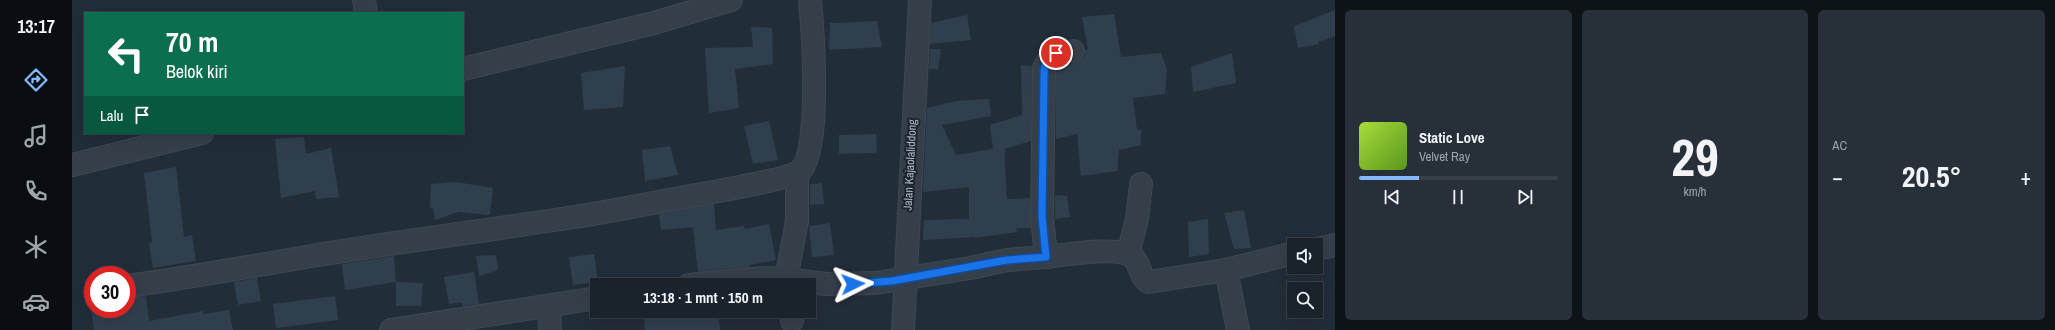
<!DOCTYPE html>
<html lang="id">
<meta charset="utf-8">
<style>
:root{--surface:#1a222c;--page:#272f38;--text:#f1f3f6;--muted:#9fa4a9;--line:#383f48;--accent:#84b8f8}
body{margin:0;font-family:"Archivo Narrow",sans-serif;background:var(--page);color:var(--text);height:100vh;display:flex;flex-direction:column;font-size:15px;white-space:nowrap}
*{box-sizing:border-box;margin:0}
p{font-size:13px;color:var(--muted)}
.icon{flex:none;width:22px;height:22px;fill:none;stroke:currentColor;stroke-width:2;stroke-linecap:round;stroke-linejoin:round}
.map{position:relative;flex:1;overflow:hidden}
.drawer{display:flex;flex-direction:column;gap:10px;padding:10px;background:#0e1318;width:720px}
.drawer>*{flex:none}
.banner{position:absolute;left:12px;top:12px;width:380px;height:122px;border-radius:0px;box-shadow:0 4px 16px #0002,0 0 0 1px var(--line);background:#0b6e4f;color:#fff;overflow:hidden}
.tools{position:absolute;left:1215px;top:238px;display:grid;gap:8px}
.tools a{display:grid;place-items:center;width:36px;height:36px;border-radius:0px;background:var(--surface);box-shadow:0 4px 16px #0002,0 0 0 1px var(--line);font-size:20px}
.speed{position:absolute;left:12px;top:266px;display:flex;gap:8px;font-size:20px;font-weight:700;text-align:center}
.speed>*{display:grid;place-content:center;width:52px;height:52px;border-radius:50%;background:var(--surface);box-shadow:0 4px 16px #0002,0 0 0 1px var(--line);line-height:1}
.speed .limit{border:6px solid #d22;background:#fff;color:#111}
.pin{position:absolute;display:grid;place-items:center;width:34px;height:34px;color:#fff;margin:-17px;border:2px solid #fff;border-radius:50%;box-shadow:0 1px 4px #0007}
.me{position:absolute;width:44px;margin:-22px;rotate:87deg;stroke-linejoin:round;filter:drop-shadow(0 0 3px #0008)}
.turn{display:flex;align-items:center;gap:14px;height:84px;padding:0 16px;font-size:18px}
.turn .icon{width:52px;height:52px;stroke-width:2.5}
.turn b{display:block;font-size:28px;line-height:34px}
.then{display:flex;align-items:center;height:38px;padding:0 16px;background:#0003;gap:8px;font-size:15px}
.big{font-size:30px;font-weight:700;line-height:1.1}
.drawer .widget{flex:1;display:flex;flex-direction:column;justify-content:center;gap:6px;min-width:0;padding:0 14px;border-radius:6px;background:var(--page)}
.drawer .dial{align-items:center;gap:0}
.dial b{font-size:52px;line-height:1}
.song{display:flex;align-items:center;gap:12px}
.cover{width:48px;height:48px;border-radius:6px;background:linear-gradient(135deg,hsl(80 70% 55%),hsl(90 70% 35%))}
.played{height:4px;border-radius:2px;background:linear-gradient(90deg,var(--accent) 30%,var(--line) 30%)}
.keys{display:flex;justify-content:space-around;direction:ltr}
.heat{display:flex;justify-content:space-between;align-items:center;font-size:22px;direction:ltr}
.drawer .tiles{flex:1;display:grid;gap:10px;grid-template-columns:repeat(3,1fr)}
.trip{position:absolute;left:518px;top:278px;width:226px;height:40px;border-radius:0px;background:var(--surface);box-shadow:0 4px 16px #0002,0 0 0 1px var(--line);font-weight:700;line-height:40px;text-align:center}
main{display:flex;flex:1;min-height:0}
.dock{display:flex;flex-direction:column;width:72px;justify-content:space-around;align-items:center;background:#0a0e12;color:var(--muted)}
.dock .icon{width:28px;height:28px}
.dock .active{color:var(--accent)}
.dock b{font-size:18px;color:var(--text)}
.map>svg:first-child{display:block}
.building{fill:#303f4e}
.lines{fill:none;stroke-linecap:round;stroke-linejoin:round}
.minor-casing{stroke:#3e4853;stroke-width:24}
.minor{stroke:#353f4a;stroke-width:22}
.route-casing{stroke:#114b97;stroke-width:10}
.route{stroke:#1a73e8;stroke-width:7}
.labels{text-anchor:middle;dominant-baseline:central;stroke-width:4;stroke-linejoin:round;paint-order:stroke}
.street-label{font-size:12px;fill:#b0bac6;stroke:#1b242f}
</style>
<main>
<nav class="dock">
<b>13:17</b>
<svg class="icon active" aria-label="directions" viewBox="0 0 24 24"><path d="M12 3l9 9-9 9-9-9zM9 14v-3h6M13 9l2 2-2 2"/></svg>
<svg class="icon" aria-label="music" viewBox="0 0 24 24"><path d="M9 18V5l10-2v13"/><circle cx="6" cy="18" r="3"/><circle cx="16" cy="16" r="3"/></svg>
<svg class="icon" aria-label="phone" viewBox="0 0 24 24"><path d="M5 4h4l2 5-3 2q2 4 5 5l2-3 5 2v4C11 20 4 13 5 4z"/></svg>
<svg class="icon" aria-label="climate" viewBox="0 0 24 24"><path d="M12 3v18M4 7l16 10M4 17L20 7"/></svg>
<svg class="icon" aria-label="car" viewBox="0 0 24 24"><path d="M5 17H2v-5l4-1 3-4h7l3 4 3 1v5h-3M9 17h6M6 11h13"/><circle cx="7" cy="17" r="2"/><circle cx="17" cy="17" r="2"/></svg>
</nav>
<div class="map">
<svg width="1263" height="330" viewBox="0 0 1263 330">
<rect width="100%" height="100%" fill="#222d3a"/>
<g class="building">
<polygon points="1263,10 1263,36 1246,42 1247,44 1226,48 1222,26"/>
<polygon points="1042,14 1049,57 1089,53 1095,69 1093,94 1061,98 1065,130 1069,129 1069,145 1047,150 1045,171 1009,176 1005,134 984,139 984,71 987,66 1004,63 1009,60 1013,56 1013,50 1016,49 1010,17"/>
<polygon points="895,15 899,40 858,44 859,23"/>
<polygon points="805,21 810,47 757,50 758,23"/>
<polygon points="679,27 700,28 701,64 663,69 667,108 637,113 633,48 681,47"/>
<polygon points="858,49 869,49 866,69 857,69"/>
<polygon points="1160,53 1164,83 1121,92 1119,67"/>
<polygon points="949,65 960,66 959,141 933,149 933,167 935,199 958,198 959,228 944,228 945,232 902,238 902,237 851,240 852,220 897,219 897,187 851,192 855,108 884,101 917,99 919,116 870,125 884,155 921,149 918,125 950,115"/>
<polygon points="553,66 551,107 512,110 509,73"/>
<polygon points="697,121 706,160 681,164 672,126"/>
<polygon points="804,134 805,153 767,154 767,135"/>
<polygon points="232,137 234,154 259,148 267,197 244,199 243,191 209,198 203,139"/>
<polygon points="598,146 606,175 573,181 570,150"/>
<polygon points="104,167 112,237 120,235 124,261 81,268 77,243 80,242 72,173"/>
<polygon points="384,182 421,188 418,215 387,212 363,220 361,208 358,208 359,184"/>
<polygon points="750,183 752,204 738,205 738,184"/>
<polygon points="983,195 995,196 998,217 983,219"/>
<polygon points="642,204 644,230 672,226 673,229 697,224 704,260 678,265 678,267 626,272 621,227 589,230 587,214"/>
<polygon points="1172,210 1179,248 1162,249 1152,213"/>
<polygon points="1136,219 1137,254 1117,257 1116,222"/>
<polygon points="758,223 762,255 740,257 737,226"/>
<polygon points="522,254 526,282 501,285 497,257"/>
<polygon points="424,255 426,270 407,276 404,256"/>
<polygon points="322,256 324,282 273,290 270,264"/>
<polygon points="402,272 407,304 391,306 390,302 377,304 372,277"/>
<polygon points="185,278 189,301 166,305 162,282"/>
<polygon points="324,282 351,283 349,306 324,306"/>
<polygon points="74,296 77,321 131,311 132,314 157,310 161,330 22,330 19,309 55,309 55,298"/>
<polygon points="263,296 266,320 204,328 201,304"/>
<polygon points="572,311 646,311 648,330 573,330"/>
</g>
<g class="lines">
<defs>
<g id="minor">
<polyline points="292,0 294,13"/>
<polyline points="391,69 582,23 659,0"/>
<polyline points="0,165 130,133"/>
<polyline points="1244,249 1263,245"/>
<polyline points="1056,254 1065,219 1069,184"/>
<path d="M 974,257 C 992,255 1045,246 1060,256 C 1068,262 1067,276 1076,282 L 1154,270 L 1222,253"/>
<polyline points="1154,270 1166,330"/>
<polyline points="714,279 725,221 725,173"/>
<polyline points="617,285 693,278 714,279 754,284 804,283 898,268 935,260 974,257 970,216 972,68 979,55 1001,51"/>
<path d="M 55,286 C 115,278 174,267 234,257 C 323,242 413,231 502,217 C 538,212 573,204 608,198 C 627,194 719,180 729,170 C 749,149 741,31 738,0"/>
<polyline points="477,306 478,330"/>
<polyline points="720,321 722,311"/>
<polyline points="319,330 525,298"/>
<polyline points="831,330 848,0"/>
</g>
</defs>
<use href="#minor" class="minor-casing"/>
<use href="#minor" class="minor"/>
</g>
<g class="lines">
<defs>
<path id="route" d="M 781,284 L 820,281 L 935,260 L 974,257 L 970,216 L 972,77 C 972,67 973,58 984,53"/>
</defs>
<use href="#route" class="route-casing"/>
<use href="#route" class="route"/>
</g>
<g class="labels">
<g class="street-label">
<text transform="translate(838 165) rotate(-87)">Jalan Kajaolaliddong</text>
</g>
</g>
</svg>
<div class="tools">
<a><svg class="icon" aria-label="sound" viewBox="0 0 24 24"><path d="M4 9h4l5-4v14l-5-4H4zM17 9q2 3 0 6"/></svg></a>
<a><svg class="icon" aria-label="search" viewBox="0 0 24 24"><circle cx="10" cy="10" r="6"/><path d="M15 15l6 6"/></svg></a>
</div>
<div class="speed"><div class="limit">30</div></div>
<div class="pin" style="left:984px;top:53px;background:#d93025"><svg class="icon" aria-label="arrive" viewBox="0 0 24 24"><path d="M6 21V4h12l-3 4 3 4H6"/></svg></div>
<svg class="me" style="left:781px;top:284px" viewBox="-20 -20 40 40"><path d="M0-17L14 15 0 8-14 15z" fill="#1a73e8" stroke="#fff" stroke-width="4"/></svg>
<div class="trip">13:18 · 1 mnt · 150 m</div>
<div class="banner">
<div class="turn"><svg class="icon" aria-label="left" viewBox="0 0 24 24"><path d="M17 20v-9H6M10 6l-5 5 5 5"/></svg><div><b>70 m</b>Belok kiri</div></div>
<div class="then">Lalu<svg class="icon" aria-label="arrive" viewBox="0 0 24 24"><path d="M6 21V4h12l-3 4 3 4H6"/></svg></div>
</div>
</div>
<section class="drawer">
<div class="tiles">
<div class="widget">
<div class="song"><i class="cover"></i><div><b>Static Love</b><p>Velvet Ray</p></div></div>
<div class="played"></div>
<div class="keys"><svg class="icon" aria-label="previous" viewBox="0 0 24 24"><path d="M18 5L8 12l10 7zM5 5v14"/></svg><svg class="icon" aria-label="pause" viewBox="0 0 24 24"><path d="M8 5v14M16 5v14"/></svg><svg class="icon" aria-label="next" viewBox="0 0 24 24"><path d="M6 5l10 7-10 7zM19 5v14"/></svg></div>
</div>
<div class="widget dial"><b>29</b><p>km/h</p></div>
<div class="widget"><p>AC</p>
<div class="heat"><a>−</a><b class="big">20.5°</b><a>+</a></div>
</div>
</div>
</section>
</main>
